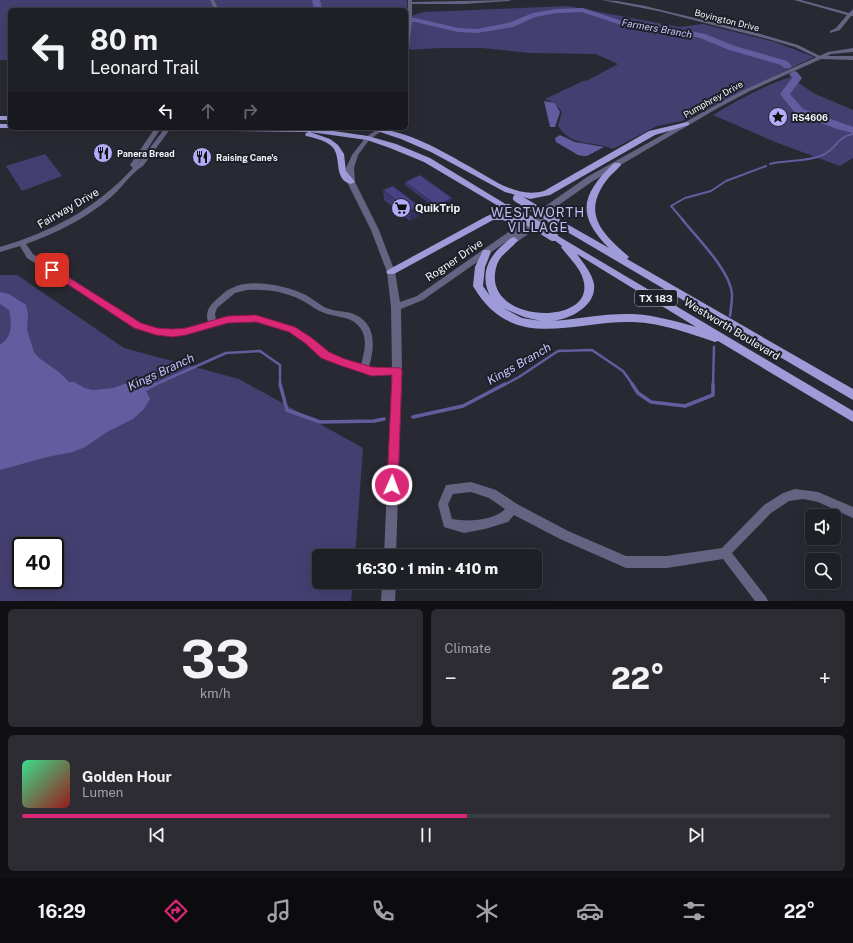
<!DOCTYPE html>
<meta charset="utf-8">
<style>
:root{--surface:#1f1f26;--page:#2c2c32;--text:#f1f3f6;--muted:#a1a2a7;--line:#3c3d43;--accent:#db2777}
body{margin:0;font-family:"Public Sans",sans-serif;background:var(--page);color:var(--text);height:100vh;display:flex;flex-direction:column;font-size:15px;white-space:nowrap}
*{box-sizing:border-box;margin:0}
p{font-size:13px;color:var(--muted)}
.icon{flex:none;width:22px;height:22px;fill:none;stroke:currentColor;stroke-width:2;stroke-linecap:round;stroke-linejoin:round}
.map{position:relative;height:601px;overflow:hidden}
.panel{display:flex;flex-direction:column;gap:8px;padding:8px;background:#111115;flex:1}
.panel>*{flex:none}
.hud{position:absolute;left:8px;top:8px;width:400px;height:122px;border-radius:6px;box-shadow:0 4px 16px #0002,0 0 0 1px var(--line);background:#1f1f26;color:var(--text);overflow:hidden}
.controls{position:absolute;left:805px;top:509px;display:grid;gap:8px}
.controls a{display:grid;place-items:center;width:36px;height:36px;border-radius:6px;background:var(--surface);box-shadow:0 4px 16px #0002,0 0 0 1px var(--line);font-size:20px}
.speed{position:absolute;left:12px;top:537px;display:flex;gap:8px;font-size:20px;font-weight:700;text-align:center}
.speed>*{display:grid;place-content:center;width:52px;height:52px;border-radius:50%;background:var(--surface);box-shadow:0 4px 16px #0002,0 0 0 1px var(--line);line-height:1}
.speed .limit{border:2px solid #111;border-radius:6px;background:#fff;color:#111}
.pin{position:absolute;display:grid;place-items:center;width:34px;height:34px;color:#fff;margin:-17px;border-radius:8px;box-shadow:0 2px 6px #0006}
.me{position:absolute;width:44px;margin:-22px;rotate:2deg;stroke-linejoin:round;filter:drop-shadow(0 0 3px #0008)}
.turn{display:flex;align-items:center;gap:14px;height:84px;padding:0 16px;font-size:18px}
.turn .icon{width:52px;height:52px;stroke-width:2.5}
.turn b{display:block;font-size:28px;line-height:34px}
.lanes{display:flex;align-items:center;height:38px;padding:0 16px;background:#0003;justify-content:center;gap:20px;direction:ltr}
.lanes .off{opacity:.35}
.big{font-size:30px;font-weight:800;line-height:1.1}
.panel .widget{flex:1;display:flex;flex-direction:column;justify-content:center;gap:6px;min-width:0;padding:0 14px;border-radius:6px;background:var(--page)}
.panel .dial{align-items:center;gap:0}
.dial b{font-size:52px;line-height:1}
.song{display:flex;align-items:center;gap:12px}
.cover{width:48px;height:48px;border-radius:6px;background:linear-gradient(135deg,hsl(150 70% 55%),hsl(0 70% 35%))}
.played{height:4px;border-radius:2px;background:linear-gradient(90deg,var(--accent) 55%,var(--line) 55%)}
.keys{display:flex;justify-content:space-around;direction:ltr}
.heat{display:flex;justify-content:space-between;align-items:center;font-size:22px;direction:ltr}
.panel .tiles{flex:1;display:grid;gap:8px;grid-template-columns:1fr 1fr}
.widget:last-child{grid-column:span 2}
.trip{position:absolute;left:312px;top:549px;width:230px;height:40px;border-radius:6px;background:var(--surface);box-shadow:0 4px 16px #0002,0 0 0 1px var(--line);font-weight:800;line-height:40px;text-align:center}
.tabs{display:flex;height:64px;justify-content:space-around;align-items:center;background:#0c0c0f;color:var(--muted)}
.tabs .icon{width:28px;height:28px}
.tabs .selected{color:var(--accent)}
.tabs b{font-size:18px;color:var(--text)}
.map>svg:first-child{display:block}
.green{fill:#443f70;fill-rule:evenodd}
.water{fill:#635c9f}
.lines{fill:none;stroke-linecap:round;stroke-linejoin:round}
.stream-far2{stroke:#635c9f;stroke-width:2}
.stream-far1{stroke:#635c9f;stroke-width:2.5}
.stream{stroke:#635c9f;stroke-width:3.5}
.river{fill:#635c9f;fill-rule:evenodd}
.minor{fill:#656381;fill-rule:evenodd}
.tertiary{fill:#656381;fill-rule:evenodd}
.primary{fill:#9f9bd8;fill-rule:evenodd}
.primary-bridge-far1{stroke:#9f9bd8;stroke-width:8}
.primary-bridge{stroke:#9f9bd8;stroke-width:10}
.wall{fill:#403970}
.shaded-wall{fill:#342e5b}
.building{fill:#4a4282;stroke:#342e5b}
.route{fill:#db2777;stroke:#8e194d}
.labels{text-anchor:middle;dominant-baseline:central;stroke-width:4;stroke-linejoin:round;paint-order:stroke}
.far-street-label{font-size:9px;fill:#f3f3fa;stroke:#1f1f29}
.far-poi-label{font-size:9px;font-weight:bold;fill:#f3f3fa;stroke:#1f1f29;text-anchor:start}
.far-water-label{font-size:10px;font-style:italic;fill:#c5c2fc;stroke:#1f1f29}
.shield{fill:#1f1f29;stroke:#b3b3bb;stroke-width:1}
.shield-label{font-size:10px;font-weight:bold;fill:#f3f3fa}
.street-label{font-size:11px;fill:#f3f3fa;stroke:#1f1f29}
.poi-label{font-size:11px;font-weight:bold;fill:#f3f3fa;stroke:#1f1f29;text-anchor:start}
.water-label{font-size:12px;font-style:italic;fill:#c5c2fc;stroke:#1f1f29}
.quarter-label{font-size:13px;letter-spacing:1px;fill:#c0bdf6;stroke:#1f1f29}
</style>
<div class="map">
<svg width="853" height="601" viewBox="0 0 853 601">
<rect width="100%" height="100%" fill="#292933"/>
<g class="green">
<path d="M 0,0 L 407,0 L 406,18 L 423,12 L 568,6 L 679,27 L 703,24 L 775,42 L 814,57 L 682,121 L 657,126 L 613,149 C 591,140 573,148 558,126 L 562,112 L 555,103 L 545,99 L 583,81 L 588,80 L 618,64 L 596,54 L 531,53 L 482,48 L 440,48 L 406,50 L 406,10 L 10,10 L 10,60 L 0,60 Z"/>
<path d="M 791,77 L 813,93 L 853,110 L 853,158 L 840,166 L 775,142 L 713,115 C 738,100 764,85 791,77 Z"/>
<polygon points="45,154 62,176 22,191 6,166"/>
<path d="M 0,275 L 17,275 L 124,348 L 239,379 L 363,448 L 355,556 L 319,556 L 319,582 L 353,582 L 351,601 L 0,601 ZM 21,546 L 55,546 L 55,580 L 21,580 Z"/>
</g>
<g class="water">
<polygon points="544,101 555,103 560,112 555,127 550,127"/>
<polygon points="560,135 575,142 604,147 587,156 583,156 578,155 556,142 555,138"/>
<path d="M 0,292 L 9,294 L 26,305 L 28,314 L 27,330 L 34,352 L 39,358 L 59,372 L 69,382 L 74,382 L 85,388 L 93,390 L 113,388 L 124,384 L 142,382 L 150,399 L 143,410 L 133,419 L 107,432 L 85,447 L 73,452 L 47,457 L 0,470 L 0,345 C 13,336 12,324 9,310 L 0,304 Z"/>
</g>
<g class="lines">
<g class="stream-far2">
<path d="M 770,164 C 787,160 807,162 823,155 C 836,149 838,136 853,134"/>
<polyline points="683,220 671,206 685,198 711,191 726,181 766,166"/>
</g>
<g class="stream-far1">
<path d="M 682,219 C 697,238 730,270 732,294 C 732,301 731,309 730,316"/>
<polyline points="154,385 226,353 260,351 280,365 280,385"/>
<polyline points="504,385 519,377 558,351 592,350 623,371 633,385"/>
<polyline points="713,385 714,347"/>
</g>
<g class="stream">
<polyline points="280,384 287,410 320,422 374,421 384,419"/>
<polyline points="632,384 638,393 651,402 685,406 713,395 713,384"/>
<polyline points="144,390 156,384"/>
<polyline points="413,417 463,406 505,384"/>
</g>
<g class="river">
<polygon points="312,0 320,0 322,10 314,10"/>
<polygon points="583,8 622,21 655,24 705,34 735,46 787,61 792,66 790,68 784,68 781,65 729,50 700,38 655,28 621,25 582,12 556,13 535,17 513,27 477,33 458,32 415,22 406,22 406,18 415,18 458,28 477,29 508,23 533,13 556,9"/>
<polygon points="794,71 797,72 802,78 790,94 803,109 853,127 853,133 837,129 795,113 780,94 792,78 789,74"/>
</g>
<g class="minor">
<polygon points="210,0 214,0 219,10 215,10"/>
<polygon points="408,0 412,0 412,2 511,0 509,1 464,4 412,4 412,22 408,56 406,57"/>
<polygon points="601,0 617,1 645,6 757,33 798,45 824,58 820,59 795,47 768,39 658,11"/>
<polygon points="794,0 801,0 849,13 853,9 853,16 851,16 840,30 830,33 830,31 836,28 847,15"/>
<path d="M 155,128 L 161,128 L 137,165 L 165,128 L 171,128 L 143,166 C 131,173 121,189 110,198 C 85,219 56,233 26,244 L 33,254 L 140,323 C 167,333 181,330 208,322 C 205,312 209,306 217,299 C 222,295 226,290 232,288 C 251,278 287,286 306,295 C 312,299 318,303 324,307 C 332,311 342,311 351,313 C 377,322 375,346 369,367 L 372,368 L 397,367 L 400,368 L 401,371 L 400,374 L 372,376 L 339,365 L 322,357 L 305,342 L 289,332 L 257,322 L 228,323 L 186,335 L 173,336 L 156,335 L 134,327 L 27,258 L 20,246 L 0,252 L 0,247 C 51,232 97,208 133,168 L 130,165 ZM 247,290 C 265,289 284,291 301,300 C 308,303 314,309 322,312 C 335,318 352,315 361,329 C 368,340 364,353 361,365 L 328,353 L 311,338 L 295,328 L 257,316 L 228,317 L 216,320 L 215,314 L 217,308 L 235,293 Z"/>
<path d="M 471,482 L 496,490 L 517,504 L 568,531 L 626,556 L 667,556 L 722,548 L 764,505 L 783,493 L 795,489 L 818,492 L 853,507 L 853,518 L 818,502 L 803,499 L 789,501 L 771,513 L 732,553 L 766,597 L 768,601 L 755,601 L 723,559 L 667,568 L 626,568 L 560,539 L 514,515 L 508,522 L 485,529 L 464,533 L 444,527 L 438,504 L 446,485 ZM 471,492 L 489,498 L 505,509 C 494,521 467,522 452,519 L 448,504 L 453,494 Z"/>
</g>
<g class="tertiary">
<polygon points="853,48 853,52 831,54 827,56 853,56 853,60 821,59 750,91 718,108 593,181 423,300 401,309 402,371 396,556 384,556 392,371 391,307 387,272 371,230 347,182 346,168 352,155 366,137 378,129 383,130 370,139 358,155 354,168 355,182 379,230 395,272 400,302 417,296 587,177 714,106 746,89 828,52"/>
<polygon points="539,219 545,219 546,221 517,242 511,242 510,240 511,238"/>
<polygon points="382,582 396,582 395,601 381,601"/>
</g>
<g class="primary">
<rect x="0" y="116" width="10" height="4"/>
<path d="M 687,122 L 689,123 L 689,125 L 655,135 L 550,195 L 530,199 L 505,192 L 431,152 L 401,139 L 368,128 C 402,128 437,148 465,164 C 490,177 515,199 544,191 L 649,131 Z"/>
<polygon points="0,124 10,124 11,128 0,128"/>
<path d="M 148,128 L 313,128 L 368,136 L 396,144 L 430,158 L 512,208 L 511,210 L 505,210 L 424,162 L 390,148 L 367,140 L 310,132 L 330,139 L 338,145 L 344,154 L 346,171 L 355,182 L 351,184 C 334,180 341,160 334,149 C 329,141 315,138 306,136 L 305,134 L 308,132 L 152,130 Z"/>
<path d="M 614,163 L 620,163 L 621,165 C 616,171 610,175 606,181 C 582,214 602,233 627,255 L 629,257 L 627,259 L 853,389 L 853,400 L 552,223 L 551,221 L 552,219 L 558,219 L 609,248 C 575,214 582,194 614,163 Z"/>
<polygon points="495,213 506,214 510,217 506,220 493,220 394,274 388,274 386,272 388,270 487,216"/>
<path d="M 553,233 L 853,411 L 853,422 L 718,341 L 715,342 C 688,333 662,323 633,322 C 572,320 513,354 473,286 L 475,267 L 483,250 L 489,250 L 491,252 L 485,267 L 483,286 L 490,296 C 480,276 487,258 504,244 C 507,241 510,238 514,237 L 518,240 C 511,250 499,254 496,268 C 482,323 592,327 584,283 C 582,269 569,258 561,247 L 562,246 L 549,236 ZM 577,254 L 696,327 C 675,321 654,315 632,314 C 606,313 579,319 552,321 L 551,321 C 569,320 597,306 594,284 C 592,273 583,263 577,254 ZM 503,308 L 524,317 L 541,321 L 522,318 Z"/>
</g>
<g class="primary-bridge-far1">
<polyline points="517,198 554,220"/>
<polyline points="508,208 528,220"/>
<polyline points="506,217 516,220"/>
</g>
<g class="primary-bridge">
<polyline points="513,219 523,223"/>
<polyline points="526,219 553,236"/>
<polyline points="552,219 555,221"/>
</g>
</g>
<g class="wall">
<polygon points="405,182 451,201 437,209 405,185"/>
<polygon points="383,190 419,206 419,216 410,221 384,200"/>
</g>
<g class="shaded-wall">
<polygon points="452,198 451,201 437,209 437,206"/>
<polygon points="419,206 419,216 410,221 410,211"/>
</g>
<g class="building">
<polygon points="420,175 452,198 437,206 405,182"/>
<polygon points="393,186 419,206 410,211 383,190"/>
</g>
<polygon class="route" points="52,267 141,323 157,328 173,329 186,328 228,316 256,315 295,327 312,338 329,352 345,359 372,367 401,368 402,371 398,485 397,489 392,491 388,489 387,485 392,375 372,376 339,365 321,358 305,343 289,332 256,322 228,323 186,335 173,337 156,335 134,328 49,272 48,270"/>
<defs>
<symbol id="sight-disc" viewBox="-11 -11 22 22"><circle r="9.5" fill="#b2adf9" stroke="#1f1f29"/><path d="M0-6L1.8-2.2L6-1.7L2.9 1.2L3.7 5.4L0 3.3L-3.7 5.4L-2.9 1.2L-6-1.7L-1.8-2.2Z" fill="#111"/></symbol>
<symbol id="restaurant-disc" viewBox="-11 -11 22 22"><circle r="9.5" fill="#b2adf9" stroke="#1f1f29"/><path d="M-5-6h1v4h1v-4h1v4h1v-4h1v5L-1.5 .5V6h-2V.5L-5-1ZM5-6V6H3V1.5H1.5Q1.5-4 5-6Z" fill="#111"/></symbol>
<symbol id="supermarket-disc" viewBox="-11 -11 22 22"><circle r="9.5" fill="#b2adf9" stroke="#1f1f29"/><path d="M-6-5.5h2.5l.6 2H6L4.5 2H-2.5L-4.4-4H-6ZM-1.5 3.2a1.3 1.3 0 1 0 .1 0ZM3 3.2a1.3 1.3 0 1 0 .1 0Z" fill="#111"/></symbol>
</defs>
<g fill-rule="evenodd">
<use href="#sight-disc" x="767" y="106" width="22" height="22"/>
<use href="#restaurant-disc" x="92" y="142" width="22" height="22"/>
<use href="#restaurant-disc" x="191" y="146" width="22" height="22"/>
<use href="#supermarket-disc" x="390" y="197" width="22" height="22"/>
</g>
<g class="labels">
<g class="far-street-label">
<text transform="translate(727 20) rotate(14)">Boyington Drive</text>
<text transform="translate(713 99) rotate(-29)">Pumphrey Drive</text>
</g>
<g class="far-poi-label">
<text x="792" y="117">RS4606</text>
<text x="117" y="153">Panera Bread</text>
<text x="216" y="157">Raising Cane's</text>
</g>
<g class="far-water-label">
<text transform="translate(657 28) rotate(10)">Farmers Branch</text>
</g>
<rect class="shield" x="635" y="290" width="42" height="16" rx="3"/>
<g class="shield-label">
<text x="656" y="298">TX 183</text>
</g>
<g class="street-label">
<text transform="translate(68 208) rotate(-30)">Fairway Drive</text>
<text transform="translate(454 260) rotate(-34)">Rogner Drive</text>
<text transform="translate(732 329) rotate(31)">Westworth Boulevard</text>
</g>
<g class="poi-label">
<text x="415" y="208">QuikTrip</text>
</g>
<g class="water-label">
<text transform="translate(519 364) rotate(-30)">Kings Branch</text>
<text transform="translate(161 372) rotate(-25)">Kings Branch</text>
</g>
<g class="quarter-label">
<text x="538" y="212">WESTWORTH<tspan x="538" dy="15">VILLAGE</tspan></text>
</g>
</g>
</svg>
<div class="controls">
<a><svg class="icon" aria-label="sound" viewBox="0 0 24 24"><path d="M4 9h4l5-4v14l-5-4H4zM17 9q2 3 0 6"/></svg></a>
<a><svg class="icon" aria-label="search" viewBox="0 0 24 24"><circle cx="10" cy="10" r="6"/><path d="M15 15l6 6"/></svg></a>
</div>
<div class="speed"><div class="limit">40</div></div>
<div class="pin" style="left:52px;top:270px;background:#d93025"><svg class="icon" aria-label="arrive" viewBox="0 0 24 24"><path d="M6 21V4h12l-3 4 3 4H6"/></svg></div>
<svg class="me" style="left:392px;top:485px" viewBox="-20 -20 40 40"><circle r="17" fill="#db2777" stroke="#fff" stroke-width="3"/><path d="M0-11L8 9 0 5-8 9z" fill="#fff"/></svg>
<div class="trip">16:30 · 1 min · 410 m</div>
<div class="hud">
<div class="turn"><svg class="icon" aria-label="left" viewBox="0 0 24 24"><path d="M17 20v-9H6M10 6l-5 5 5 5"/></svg><div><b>80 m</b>Leonard Trail</div></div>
<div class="lanes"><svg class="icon" aria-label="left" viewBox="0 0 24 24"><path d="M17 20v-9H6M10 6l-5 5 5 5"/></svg><svg class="icon off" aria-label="ahead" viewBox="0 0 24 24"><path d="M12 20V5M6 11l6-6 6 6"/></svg><svg class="icon off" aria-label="right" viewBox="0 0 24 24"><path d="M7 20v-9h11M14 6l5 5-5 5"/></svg></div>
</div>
</div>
<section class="panel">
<div class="tiles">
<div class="widget dial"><b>33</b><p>km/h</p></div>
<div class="widget"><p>Climate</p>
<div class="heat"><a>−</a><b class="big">22°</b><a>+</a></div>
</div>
<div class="widget">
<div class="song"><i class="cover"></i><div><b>Golden Hour</b><p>Lumen</p></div></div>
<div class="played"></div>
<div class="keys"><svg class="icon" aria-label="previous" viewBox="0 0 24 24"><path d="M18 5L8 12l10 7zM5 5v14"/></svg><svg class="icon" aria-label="pause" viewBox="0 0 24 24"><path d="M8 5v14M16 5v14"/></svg><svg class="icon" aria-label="next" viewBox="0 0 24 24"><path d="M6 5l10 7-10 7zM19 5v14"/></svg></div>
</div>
</div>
</section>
<nav class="tabs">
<b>16:29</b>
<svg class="icon selected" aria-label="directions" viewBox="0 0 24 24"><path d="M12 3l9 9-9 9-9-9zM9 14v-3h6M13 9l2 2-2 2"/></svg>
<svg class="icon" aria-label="music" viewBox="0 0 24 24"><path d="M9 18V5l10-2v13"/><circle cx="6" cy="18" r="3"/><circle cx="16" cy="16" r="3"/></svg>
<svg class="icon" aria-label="phone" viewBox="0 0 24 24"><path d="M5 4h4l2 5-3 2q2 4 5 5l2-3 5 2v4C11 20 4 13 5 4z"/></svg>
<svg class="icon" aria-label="climate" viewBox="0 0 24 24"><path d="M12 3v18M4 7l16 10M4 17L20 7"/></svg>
<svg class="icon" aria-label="car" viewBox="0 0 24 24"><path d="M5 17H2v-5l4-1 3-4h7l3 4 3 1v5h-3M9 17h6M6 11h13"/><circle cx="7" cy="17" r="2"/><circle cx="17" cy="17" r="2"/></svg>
<svg class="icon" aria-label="filters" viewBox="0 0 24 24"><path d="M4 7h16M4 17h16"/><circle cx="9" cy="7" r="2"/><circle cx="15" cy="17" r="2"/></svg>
<b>22°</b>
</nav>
